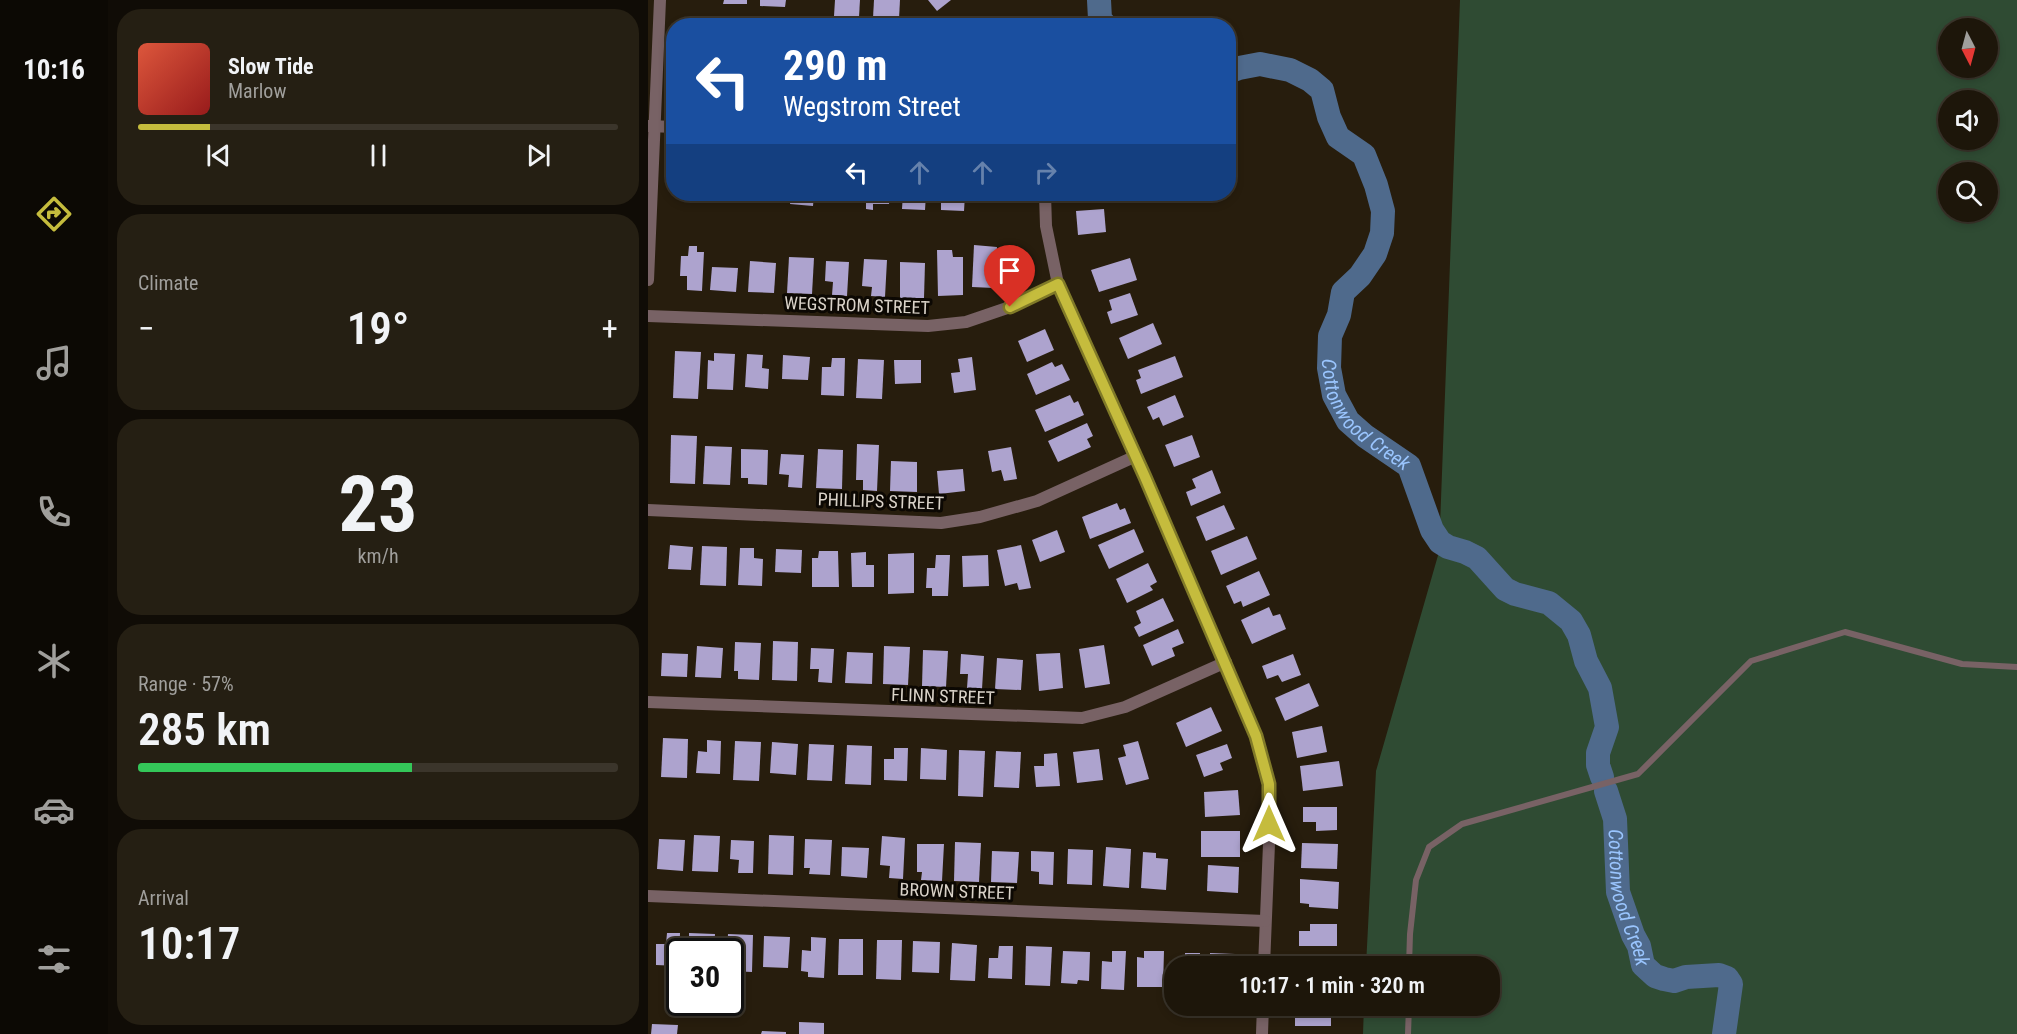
<!DOCTYPE html>
<meta charset="utf-8">
<style>
:root{--surface:#1d160a;--page:#251f13;--text:#f1f3f6;--muted:#a09f9c;--line:#3b352b;--accent:#c5bc3d}
body{margin:0;font-family:"Roboto Condensed",sans-serif;background:var(--page);color:var(--text);height:100vh;display:flex;flex-direction:column;font-size:22px;white-space:nowrap}
*{box-sizing:border-box;margin:0}
p{font-size:20px;color:var(--muted)}
.icon{flex:none;width:33px;height:33px;fill:none;stroke:currentColor;stroke-width:2;stroke-linecap:round;stroke-linejoin:round}
.map{position:relative;flex:1;overflow:hidden}
.details{display:flex;flex-direction:column;gap:9px;padding:9px;background:#100c06;width:540px}
.details>*{flex:none}
.top-card{position:absolute;left:18px;top:18px;width:570px;height:183px;border-radius:24px;box-shadow:0 3px 9px #0003,0 0 0 2px var(--line);background:#1a4fa0;color:#fff;overflow:hidden}
.needle{width:39px;rotate:174deg}
.buttons{position:absolute;left:1290px;top:18px;display:grid;gap:12px}
.buttons a{display:grid;place-items:center;width:60px;height:60px;border-radius:50%;background:var(--surface);box-shadow:0 3px 9px #0003,0 0 0 2px var(--line);font-size:30px}
.speed{position:absolute;left:18px;top:938px;display:flex;gap:12px;font-size:30px;font-weight:700;text-align:center}
.speed>*{display:grid;place-content:center;width:78px;height:78px;border-radius:50%;background:var(--surface);box-shadow:0 3px 9px #0003,0 0 0 2px var(--line);line-height:1}
.speed .limit{border:3px solid #111;border-radius:9px;background:#fff;color:#111}
.pin{position:absolute;display:grid;place-items:center;width:51px;height:51px;color:#fff;margin:-62px -26px;border-radius:50% 50% 50% 0;rotate:-45deg;box-shadow:0 0 6px #0007}
.pin .icon{rotate:45deg}
.me{position:absolute;width:66px;margin:-33px;rotate:0deg;stroke-linejoin:round;filter:drop-shadow(0 0 4px #0008)}
.turn{display:flex;align-items:center;gap:21px;height:126px;padding:0 18px;font-size:27px}
.turn .icon{width:78px;height:78px;stroke-width:2.5}
.turn b{display:block;font-size:42px;line-height:51px}
.lanes{display:flex;align-items:center;height:57px;padding:0 18px;background:#0003;justify-content:center;gap:30px;direction:ltr}
.lanes .off{opacity:.35}
.big{font-size:45px;font-weight:600;line-height:1.1}
.details .tile{flex:1;display:flex;flex-direction:column;justify-content:center;gap:9px;min-width:0;padding:0 21px;border-radius:24px;background:var(--page)}
.details .dial{align-items:center;gap:0}
.dial b{font-size:78px;line-height:1}
.song{display:flex;align-items:center;gap:18px}
.cover{width:72px;height:72px;border-radius:9px;background:linear-gradient(135deg,hsl(10 70% 55%),hsl(0 70% 35%))}
.played{height:6px;border-radius:3px;background:linear-gradient(90deg,var(--accent) 15%,var(--line) 15%)}
.keys{display:flex;justify-content:space-around;direction:ltr}
.heat{display:flex;justify-content:space-between;align-items:center;font-size:33px;direction:ltr}
.charge{height:9px;border-radius:4px;background:linear-gradient(90deg,#34c759 57%,var(--line) 0)}
.trip{position:absolute;left:516px;top:956px;width:336px;height:60px;border-radius:24px;background:var(--surface);box-shadow:0 3px 9px #0003,0 0 0 2px var(--line);font-weight:600;line-height:60px;text-align:center}
main{display:flex;flex:1;min-height:0}
.tab-bar{display:flex;flex-direction:column;width:108px;justify-content:space-around;align-items:center;background:#0c0904;color:var(--muted)}
.tab-bar .icon{width:42px;height:42px}
.tab-bar .active{color:var(--accent)}
.tab-bar b{font-size:27px;color:var(--text)}
.map>svg:first-child{display:block}
.green{fill:#2f4b33;fill-rule:evenodd}
.lines{fill:none;stroke-linecap:round;stroke-linejoin:round}
.river{stroke:#4f6a8c;stroke-width:24}
.building{fill:#ada3ce}
.service{stroke:#786265;stroke-width:6}
.minor{stroke:#786265;stroke-width:12}
.route-casing{stroke:#807a28;stroke-width:15}
.route{stroke:#c5bc3d;stroke-width:10}
.labels{text-anchor:middle;dominant-baseline:central;stroke-width:6;stroke-linejoin:round;paint-order:stroke}
.street-label{font-size:18px;fill:#dad3c9;stroke:#0c0803}
.water-label{font-size:20px;font-style:italic;fill:#9ac5fe;stroke:#0c0803}
</style>
<main>
<nav class="tab-bar">
<b>10:16</b>
<svg class="icon active" aria-label="directions" viewBox="0 0 24 24"><path d="M12 3l9 9-9 9-9-9zM9 14v-3h6M13 9l2 2-2 2"/></svg>
<svg class="icon" aria-label="music" viewBox="0 0 24 24"><path d="M9 18V5l10-2v13"/><circle cx="6" cy="18" r="3"/><circle cx="16" cy="16" r="3"/></svg>
<svg class="icon" aria-label="phone" viewBox="0 0 24 24"><path d="M5 4h4l2 5-3 2q2 4 5 5l2-3 5 2v4C11 20 4 13 5 4z"/></svg>
<svg class="icon" aria-label="climate" viewBox="0 0 24 24"><path d="M12 3v18M4 7l16 10M4 17L20 7"/></svg>
<svg class="icon" aria-label="car" viewBox="0 0 24 24"><path d="M5 17H2v-5l4-1 3-4h7l3 4 3 1v5h-3M9 17h6M6 11h13"/><circle cx="7" cy="17" r="2"/><circle cx="17" cy="17" r="2"/></svg>
<svg class="icon" aria-label="filters" viewBox="0 0 24 24"><path d="M4 7h16M4 17h16"/><circle cx="9" cy="7" r="2"/><circle cx="15" cy="17" r="2"/></svg>
</nav>
<section class="details">
<div class="tile">
<div class="song"><i class="cover"></i><div><b>Slow Tide</b><p>Marlow</p></div></div>
<div class="played"></div>
<div class="keys"><svg class="icon" aria-label="previous" viewBox="0 0 24 24"><path d="M18 5L8 12l10 7zM5 5v14"/></svg><svg class="icon" aria-label="pause" viewBox="0 0 24 24"><path d="M8 5v14M16 5v14"/></svg><svg class="icon" aria-label="next" viewBox="0 0 24 24"><path d="M6 5l10 7-10 7zM19 5v14"/></svg></div>
</div>
<div class="tile"><p>Climate</p>
<div class="heat"><a>−</a><b class="big">19°</b><a>+</a></div>
</div>
<div class="tile dial"><b>23</b><p>km/h</p></div>
<div class="tile"><p>Range · 57%</p><b class="big">285 km</b><div class="charge"></div></div>
<div class="tile"><p>Arrival</p><b class="big">10:17</b></div>
</section>
<div class="map">
<svg width="1369" height="1034" viewBox="0 0 1369 1034">
<rect width="100%" height="100%" fill="#271d0d"/>
<path class="green" d="M 812,0 L 1369,0 L 1369,1034 L 715,1034 L 716,1005 L 842,1005 L 842,966 L 718,966 L 728,771 L 791,552 ZM 1300,28 L 1340,28 L 1340,68 L 1300,68 ZM 1300,100 L 1340,100 L 1340,140 L 1300,140 ZM 1300,172 L 1340,172 L 1340,212 L 1300,212 Z"/>
<g class="lines">
<g class="river">
<polyline points="451,0 452,19 458,26"/>
<path id="s1" d="M 580,72 L 591,68 L 612,64 L 642,70 L 662,80 L 674,90 L 681,117 L 690,137 L 716,155 L 728,185 L 735,211 L 734,233 L 727,254 L 712,276 L 695,292 L 691,315 L 682,336 L 681,368 L 686,395 L 700,421 L 717,436 L 761,466 L 784,530 L 792,542 L 800,547 L 817,552 L 829,558 L 857,589 L 867,594 L 901,603 L 923,621 L 931,635 L 938,661 L 952,688 L 959,727 L 950,753 L 950,765 L 954,777"/>
<path id="s2" d="M 958,791 L 967,819 L 970,892 L 985,935 L 991,946 L 995,965 L 1007,976 L 1016,979 L 1026,981 L 1038,977 L 1071,975 L 1079,978 L 1083,984 L 1076,1034"/>
</g>
</g>
<g class="building">
<polygon points="76,0 99,0 99,4 75,4"/>
<polygon points="112,0 138,0 137,7 112,6"/>
<polygon points="187,0 212,0 211,17 186,16"/>
<polygon points="226,0 252,0 251,19 225,18"/>
<polygon points="280,0 303,0 289,11"/>
<polygon points="68,194 93,194 93,199 83,199 83,202 67,201"/>
<polygon points="143,194 166,194 165,206 142,204"/>
<polygon points="180,194 204,194 204,200 180,199"/>
<polygon points="218,194 242,194 241,204 225,204 225,210 218,209"/>
<polygon points="255,194 278,194 277,210 254,209"/>
<polygon points="293,194 317,194 316,211 293,210"/>
<rect x="327" y="194" width="23" height="5"/>
<polygon points="456,209 458,232 430,235 428,211"/>
<polygon points="326,245 349,247 346,288 324,287"/>
<polygon points="41,246 49,246 49,252 56,252 54,291 39,290 39,276 32,276 33,256 40,256"/>
<polygon points="289,250 304,250 305,257 315,257 315,295 290,296"/>
<polygon points="141,257 166,258 164,294 139,293"/>
<polygon points="482,258 489,280 451,292 443,270"/>
<polygon points="216,259 239,260 237,297 223,296 224,287 214,286"/>
<polygon points="102,261 128,263 126,293 100,292"/>
<polygon points="178,261 201,262 199,296 184,295 185,282 177,281"/>
<polygon points="252,262 277,263 276,298 252,298"/>
<polygon points="64,267 90,268 88,292 62,290"/>
<polygon points="482,293 490,315 463,324 459,312 464,310 461,300"/>
<polygon points="505,323 514,344 480,359 471,338"/>
<polygon points="397,329 406,350 379,362 370,341"/>
<polygon points="27,351 53,352 50,399 25,398"/>
<polygon points="66,353 87,354 85,390 59,389 60,360 66,361"/>
<polygon points="99,354 115,355 114,368 121,369 120,389 97,387"/>
<polygon points="135,355 162,357 160,380 134,379"/>
<polygon points="527,356 535,377 493,394 488,380 493,378 490,370"/>
<polygon points="324,357 328,390 306,393 303,373 312,372 310,359"/>
<polygon points="184,358 197,358 196,396 173,395 174,367 183,367"/>
<polygon points="210,359 236,360 234,399 208,398"/>
<polygon points="246,360 273,360 273,383 247,384"/>
<polygon points="404,362 407,367 414,364 422,380 388,395 379,374"/>
<polygon points="422,395 426,403 430,401 436,415 397,432 387,410"/>
<polygon points="527,395 536,417 515,426 511,417 505,420 499,407"/>
<polygon points="439,423 445,436 439,439 443,447 410,462 400,441"/>
<polygon points="23,435 49,436 47,484 22,483"/>
<polygon points="544,435 552,457 526,467 517,445"/>
<polygon points="209,444 231,445 229,491 215,490 215,480 208,480"/>
<polygon points="57,446 84,447 82,485 55,484"/>
<polygon points="363,447 369,479 356,481 353,470 344,472 340,451"/>
<polygon points="93,449 120,450 119,485 100,484 100,478 93,478"/>
<polygon points="170,449 195,450 194,489 168,488"/>
<polygon points="133,454 156,455 154,488 140,487 141,475 131,474"/>
<polygon points="243,461 269,462 269,492 242,491"/>
<polygon points="315,469 317,491 291,494 289,471"/>
<polygon points="564,470 573,493 543,506 538,492 548,488 544,479"/>
<polygon points="469,503 472,510 477,508 483,523 442,539 434,517"/>
<polygon points="576,505 587,529 558,541 548,517"/>
<polygon points="486,529 496,552 461,569 450,545"/>
<polygon points="409,530 417,552 392,562 384,540"/>
<polygon points="599,536 609,559 573,575 563,551"/>
<polygon points="22,545 45,547 43,570 20,569"/>
<polygon points="373,545 383,588 371,590 369,583 357,586 349,550"/>
<polygon points="54,546 79,547 78,586 52,585"/>
<polygon points="92,548 106,548 106,558 115,559 114,586 90,585"/>
<polygon points="128,549 154,550 153,573 127,572"/>
<polygon points="171,551 190,551 191,587 164,587 164,558 170,558"/>
<polygon points="218,552 218,565 226,565 226,587 204,587 203,553"/>
<polygon points="266,553 266,593 240,594 240,554"/>
<polygon points="288,555 302,555 300,596 284,596 284,588 278,588 279,568 287,568"/>
<polygon points="340,555 341,586 315,587 314,556"/>
<polygon points="500,563 509,582 502,586 505,590 479,603 468,579"/>
<polygon points="611,571 622,595 595,607 593,601 586,604 578,586"/>
<polygon points="515,598 526,621 491,637 486,627 493,623 488,611"/>
<polygon points="621,607 625,616 632,614 638,629 604,644 593,620"/>
<polygon points="530,629 536,643 524,648 527,656 504,666 495,645"/>
<polygon points="125,641 150,642 149,681 124,680"/>
<polygon points="87,642 113,643 111,680 90,679 90,671 86,671"/>
<polygon points="456,645 462,684 437,688 431,649"/>
<polygon points="49,646 75,648 73,678 47,677"/>
<polygon points="236,646 262,647 260,685 235,684"/>
<polygon points="163,648 186,649 184,683 170,682 171,669 162,669"/>
<polygon points="275,650 300,651 298,687 274,686"/>
<polygon points="199,652 225,653 224,684 197,683"/>
<polygon points="14,653 40,654 39,677 13,676"/>
<polygon points="412,653 415,688 391,691 388,654"/>
<polygon points="313,654 336,656 334,689 319,688 320,674 312,674"/>
<polygon points="645,654 653,675 634,682 630,675 619,679 614,666"/>
<polygon points="349,658 375,660 373,690 347,689"/>
<polygon points="661,683 671,706 637,721 627,698"/>
<polygon points="563,707 574,731 538,747 528,723"/>
<polygon points="674,726 679,752 649,758 644,732"/>
<polygon points="15,738 40,739 39,778 13,777"/>
<polygon points="59,740 73,741 72,774 48,773 50,751 59,752"/>
<polygon points="87,741 113,742 111,781 85,780"/>
<polygon points="490,741 501,779 478,785 470,758 478,756 475,745"/>
<polygon points="124,742 150,744 148,775 122,773"/>
<polygon points="161,744 186,745 184,781 159,780"/>
<polygon points="579,744 584,758 572,763 575,770 556,777 548,755"/>
<polygon points="199,745 224,746 223,785 197,784"/>
<polygon points="246,748 260,748 259,781 236,780 236,759 246,759"/>
<polygon points="273,748 299,750 298,780 272,779"/>
<polygon points="451,749 455,780 429,783 425,752"/>
<polygon points="311,750 337,751 335,797 310,796"/>
<polygon points="348,751 373,752 371,788 346,787"/>
<polygon points="409,753 412,786 388,787 386,766 396,766 396,754"/>
<polygon points="691,761 695,786 655,791 652,766"/>
<polygon points="590,790 592,815 557,817 556,792"/>
<polygon points="655,807 689,807 689,830 668,831 668,822 655,822"/>
<rect x="553" y="831" width="39" height="26"/>
<polygon points="46,835 72,836 70,872 44,871"/>
<polygon points="121,835 146,836 145,875 120,874"/>
<polygon points="234,836 257,838 255,879 241,878 242,866 232,865"/>
<polygon points="11,839 37,840 35,871 9,869"/>
<polygon points="157,839 184,840 182,875 161,874 162,868 156,868"/>
<polygon points="83,840 106,841 105,873 90,873 91,860 82,859"/>
<polygon points="307,842 333,843 331,882 306,881"/>
<polygon points="654,843 690,844 689,869 653,868"/>
<polygon points="269,844 296,844 294,881 273,880 274,872 269,872"/>
<polygon points="194,847 221,848 219,878 193,876"/>
<polygon points="458,847 483,849 481,888 455,886"/>
<polygon points="420,849 445,850 444,885 419,884"/>
<polygon points="344,851 371,852 369,883 343,882"/>
<polygon points="383,851 406,852 405,885 391,884 391,872 383,871"/>
<polygon points="495,852 508,853 508,858 520,859 518,890 493,888"/>
<polygon points="560,865 591,867 590,893 559,891"/>
<polygon points="652,879 691,882 690,909 661,907 661,904 652,903"/>
<polygon points="662,924 689,924 689,946 651,946 651,931 662,931"/>
<polygon points="19,933 32,933 31,966 8,965 8,944 18,944"/>
<polygon points="41,933 67,934 66,951 41,951"/>
<polygon points="80,934 105,935 104,972 82,971 82,951 79,951"/>
<polygon points="116,936 142,937 140,968 115,967"/>
<polygon points="163,937 178,938 176,978 160,977 160,972 153,971 154,950 163,951"/>
<polygon points="191,939 215,939 215,975 190,975"/>
<polygon points="229,940 254,940 253,980 228,979"/>
<polygon points="265,941 292,942 291,973 264,972"/>
<polygon points="304,943 329,945 327,981 302,980"/>
<polygon points="351,946 365,946 364,979 340,978 341,958 350,958"/>
<polygon points="378,946 404,947 402,986 377,985"/>
<polygon points="415,951 442,952 441,981 430,980 429,984 413,983"/>
<polygon points="464,951 478,951 476,990 453,989 454,961 464,962"/>
<polygon points="496,951 516,951 515,987 489,987 489,957 496,958"/>
<polygon points="537,953 552,953 551,966 537,966"/>
<polygon points="562,953 587,954 587,966 562,966"/>
<polygon points="650,961 681,963 680,966 649,966"/>
<polygon points="647,1005 687,1005 687,1013 683,1013 683,1026 647,1026"/>
<polygon points="151,1022 176,1023 176,1034 151,1034"/>
<polygon points="4,1024 30,1025 29,1034 3,1034"/>
<polygon points="114,1031 138,1032 138,1034 113,1034"/>
</g>
<g class="lines">
<g class="service">
<polyline points="761,966 762,934 768,880 781,847 814,824 990,774 1103,661 1197,632 1314,664 1369,667"/>
<polyline points="760,1034 761,1005"/>
</g>
<g class="minor">
<polyline points="1,126 26,127"/>
<polyline points="397,194 398,226 410,284 488,456 608,736 621,784 621,844 616,966"/>
<polyline points="0,280 12,0"/>
<polyline points="0,316 280,326 318,322 362,307 410,284"/>
<polyline points="0,510 293,523 332,517 389,501 488,456"/>
<polyline points="0,702 434,718 477,707 578,662"/>
<polyline points="0,896 617,921"/>
<polyline points="614,1034 615,1005"/>
</g>
</g>
<g class="lines">
<defs>
<polyline id="route" points="362,307 410,284 497,477 608,736 621,784 621,824"/>
</defs>
<use href="#route" class="route-casing"/>
<use href="#route" class="route"/>
</g>
<g class="labels">
<g class="street-label">
<text transform="translate(209 305) rotate(2)">WEGSTROM STREET</text>
<text transform="translate(233 501) rotate(2)">PHILLIPS STREET</text>
<text transform="translate(295 696) rotate(2)">FLINN STREET</text>
<text transform="translate(309 891) rotate(2)">BROWN STREET</text>
</g>
<g class="water-label">
<text stroke="none"><textPath href="#s1" startOffset="476">Cottonwood Creek</textPath></text>
<text stroke="none"><textPath href="#s2" startOffset="110">Cottonwood Creek</textPath></text>
</g>
</g>
</svg>
<div class="buttons">
<a><svg class="needle" viewBox="-14 -14 28 28"><path d="M0-13l5 13h-10z" fill="#e53935"/><path d="M0 13l5-13h-10z" fill="#a09f9c"/></svg></a>
<a><svg class="icon" aria-label="sound" viewBox="0 0 24 24"><path d="M4 9h4l5-4v14l-5-4H4zM17 9q2 3 0 6"/></svg></a>
<a><svg class="icon" aria-label="search" viewBox="0 0 24 24"><circle cx="10" cy="10" r="6"/><path d="M15 15l6 6"/></svg></a>
</div>
<div class="speed"><div class="limit">30</div></div>
<div class="pin" style="left:362px;top:307px;background:#d93025"><svg class="icon" aria-label="arrive" viewBox="0 0 24 24"><path d="M6 21V4h12l-3 4 3 4H6"/></svg></div>
<svg class="me" style="left:621px;top:824px" viewBox="-20 -20 40 40"><path d="M0-17L14 15 0 8-14 15z" fill="#c5bc3d" stroke="#fff" stroke-width="4"/></svg>
<div class="trip">10:17 · 1 min · 320 m</div>
<div class="top-card">
<div class="turn"><svg class="icon" aria-label="left" viewBox="0 0 24 24"><path d="M17 20v-9H6M10 6l-5 5 5 5"/></svg><div><b>290 m</b>Wegstrom Street</div></div>
<div class="lanes"><svg class="icon" aria-label="left" viewBox="0 0 24 24"><path d="M17 20v-9H6M10 6l-5 5 5 5"/></svg><svg class="icon off" aria-label="ahead" viewBox="0 0 24 24"><path d="M12 20V5M6 11l6-6 6 6"/></svg><svg class="icon off" aria-label="ahead" viewBox="0 0 24 24"><path d="M12 20V5M6 11l6-6 6 6"/></svg><svg class="icon off" aria-label="right" viewBox="0 0 24 24"><path d="M7 20v-9h11M14 6l5 5-5 5"/></svg></div>
</div>
</div>
</main>
